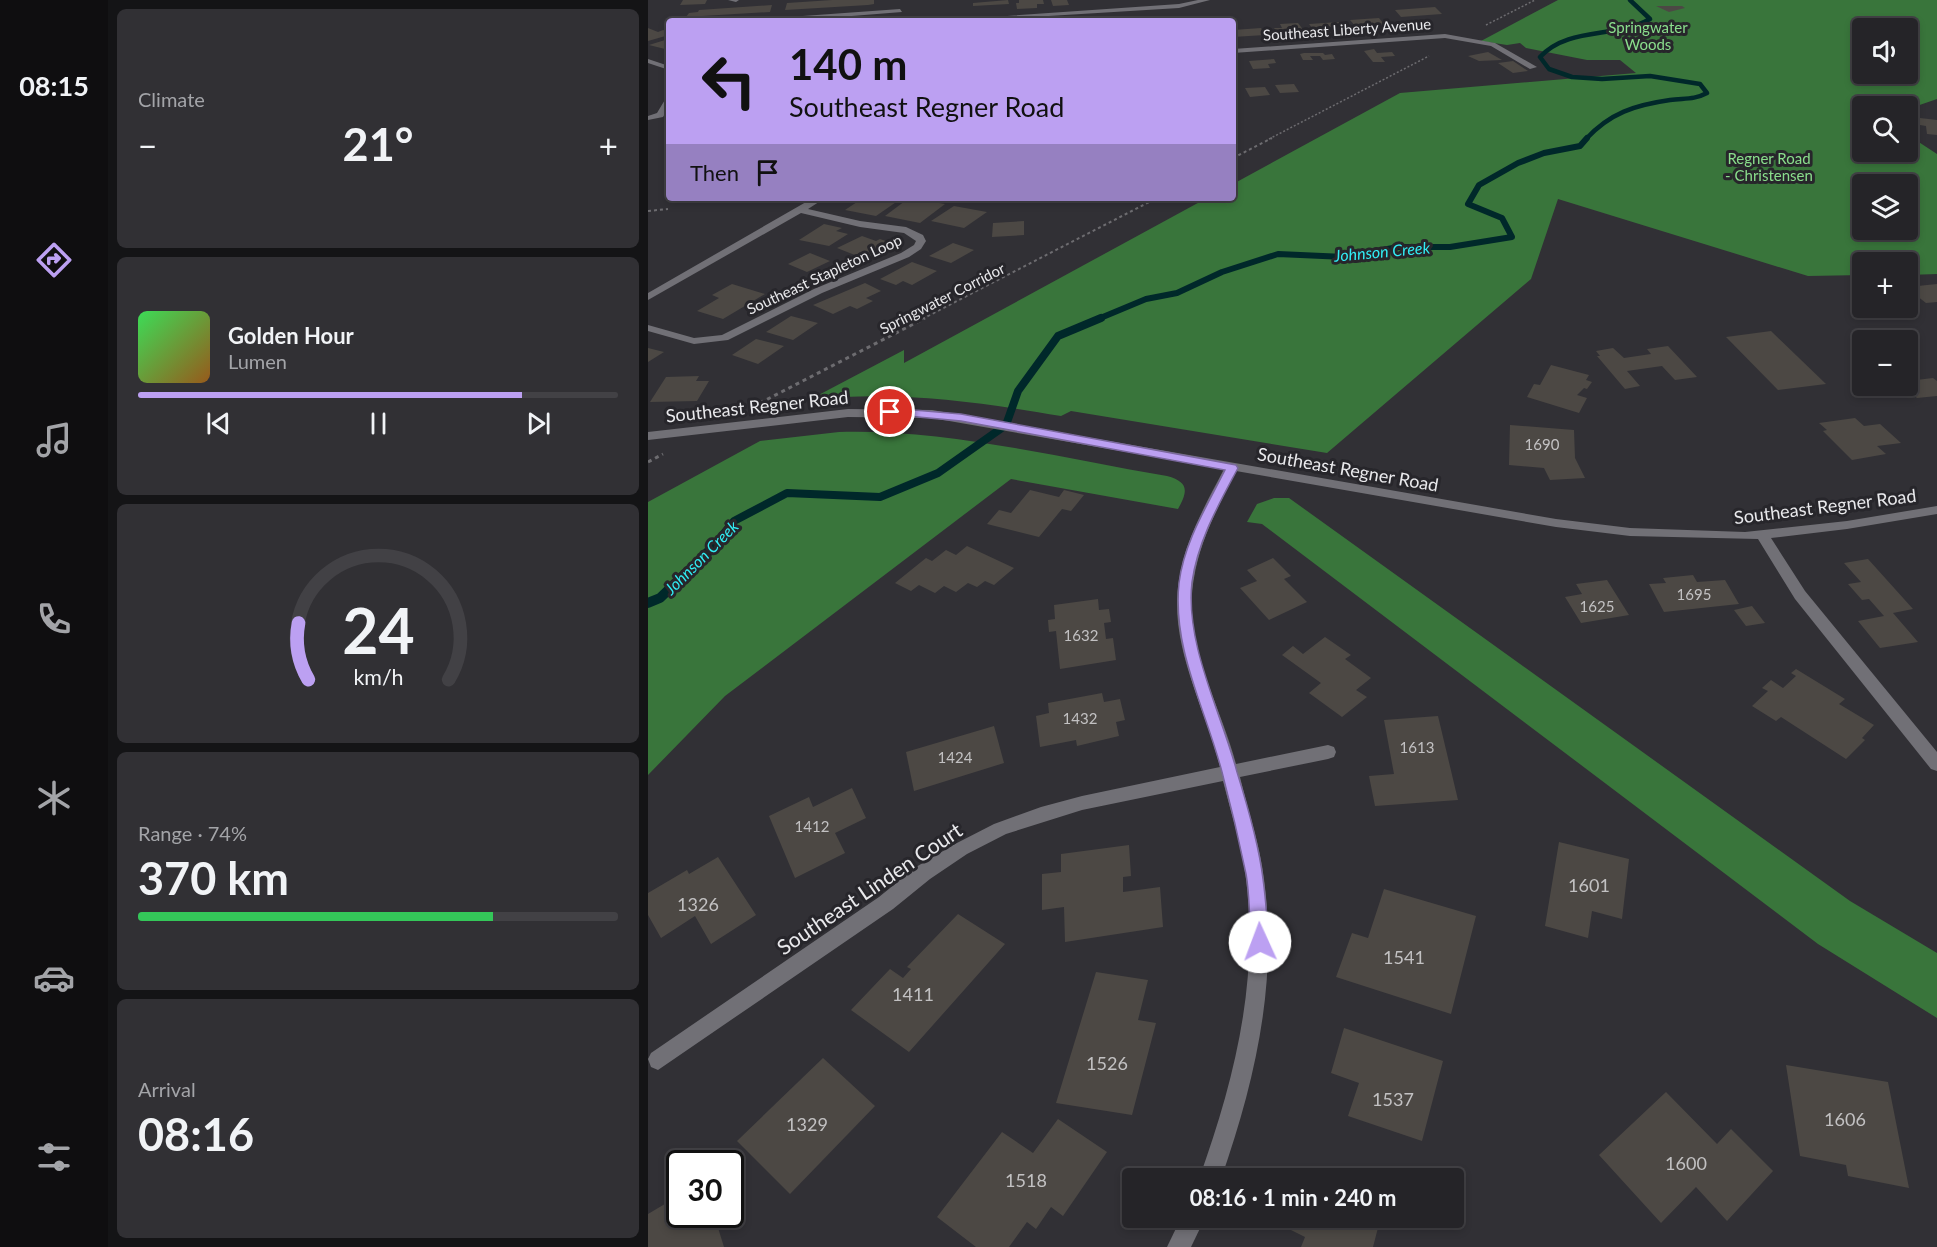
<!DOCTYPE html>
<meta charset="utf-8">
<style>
:root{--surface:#252428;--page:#313034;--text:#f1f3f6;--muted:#a3a4a8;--line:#424145;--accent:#bca0f2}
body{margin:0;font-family:Lato,sans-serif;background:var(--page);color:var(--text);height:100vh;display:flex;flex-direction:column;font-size:22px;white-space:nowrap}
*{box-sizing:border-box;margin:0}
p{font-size:20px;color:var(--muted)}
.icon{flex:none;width:33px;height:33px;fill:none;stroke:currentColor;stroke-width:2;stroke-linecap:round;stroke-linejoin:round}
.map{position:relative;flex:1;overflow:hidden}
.side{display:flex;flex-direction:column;gap:9px;padding:9px;background:#141416;width:540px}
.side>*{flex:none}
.banner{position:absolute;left:18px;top:18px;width:570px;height:183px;border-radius:6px;box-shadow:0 3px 9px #0003,0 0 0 2px var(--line);background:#bca0f2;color:#111;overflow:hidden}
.controls{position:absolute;left:1204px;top:18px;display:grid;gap:12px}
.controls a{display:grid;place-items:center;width:66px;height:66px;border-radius:6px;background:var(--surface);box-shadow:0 3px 9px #0003,0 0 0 2px var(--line);font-size:30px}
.speed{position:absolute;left:18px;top:1150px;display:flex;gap:12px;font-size:30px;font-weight:700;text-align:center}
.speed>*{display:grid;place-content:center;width:78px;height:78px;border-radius:50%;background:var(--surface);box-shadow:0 3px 9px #0003,0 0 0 2px var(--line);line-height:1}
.speed .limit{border:3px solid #111;border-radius:9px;background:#fff;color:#111}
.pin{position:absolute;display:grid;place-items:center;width:51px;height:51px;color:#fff;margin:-26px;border:3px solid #fff;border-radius:50%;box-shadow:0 2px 6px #0007}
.me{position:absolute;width:66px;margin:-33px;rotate:358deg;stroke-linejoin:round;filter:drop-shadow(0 0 4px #0008)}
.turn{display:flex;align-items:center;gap:21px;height:126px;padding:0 24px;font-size:27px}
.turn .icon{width:78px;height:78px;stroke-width:2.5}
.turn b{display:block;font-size:42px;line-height:51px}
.then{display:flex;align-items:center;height:57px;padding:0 24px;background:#0003;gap:12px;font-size:22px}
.big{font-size:45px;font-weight:700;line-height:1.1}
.side .card{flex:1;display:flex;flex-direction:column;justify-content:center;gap:9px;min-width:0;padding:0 21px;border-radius:9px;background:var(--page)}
.side .dial{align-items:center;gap:0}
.dial svg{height:156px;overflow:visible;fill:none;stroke:var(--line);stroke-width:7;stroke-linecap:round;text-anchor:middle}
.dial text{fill:var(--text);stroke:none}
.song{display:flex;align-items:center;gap:18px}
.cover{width:72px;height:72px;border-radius:9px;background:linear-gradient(135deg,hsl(130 70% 55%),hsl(30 70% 35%))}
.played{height:6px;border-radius:3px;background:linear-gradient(90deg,var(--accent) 80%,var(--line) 80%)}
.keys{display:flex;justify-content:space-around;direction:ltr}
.heat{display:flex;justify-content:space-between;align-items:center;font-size:33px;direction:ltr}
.charge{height:9px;border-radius:4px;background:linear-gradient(90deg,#34c759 74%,var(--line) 0)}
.trip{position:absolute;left:474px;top:1168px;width:342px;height:60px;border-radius:6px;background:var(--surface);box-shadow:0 3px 9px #0003,0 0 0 2px var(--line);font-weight:700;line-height:60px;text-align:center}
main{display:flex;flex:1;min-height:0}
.tab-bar{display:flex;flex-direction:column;width:108px;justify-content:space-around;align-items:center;background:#0f0e10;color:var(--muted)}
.tab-bar .icon{width:42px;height:42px}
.tab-bar .active{color:var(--accent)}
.tab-bar b{font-size:27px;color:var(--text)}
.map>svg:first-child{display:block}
.forest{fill:#39753b;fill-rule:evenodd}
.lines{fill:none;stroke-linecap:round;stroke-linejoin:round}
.stream-far3{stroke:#00282a;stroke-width:4.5}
.stream-far2{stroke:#00282a;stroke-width:6}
.stream-far1{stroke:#00282a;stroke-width:8}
.stream{stroke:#00282a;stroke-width:10}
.building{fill:#4c4844}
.path-far2{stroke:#6d6c70;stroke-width:1.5;stroke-dasharray:2 2;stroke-linecap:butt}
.path-far1{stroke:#6d6c70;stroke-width:2;stroke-dasharray:3 3;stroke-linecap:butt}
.path{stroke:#6d6c70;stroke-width:3;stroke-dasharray:4 4;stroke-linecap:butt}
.minor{fill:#717076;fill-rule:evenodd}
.route{fill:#bca0f2;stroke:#7a689d;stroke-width:1.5}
.labels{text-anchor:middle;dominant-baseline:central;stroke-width:6;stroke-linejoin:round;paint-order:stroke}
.far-park-label{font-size:15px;fill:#8ade8c;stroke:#27262b}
.far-street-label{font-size:15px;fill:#e9e9ec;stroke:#27262b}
.number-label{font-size:15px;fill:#c2c1c2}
.far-water-label{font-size:16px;font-style:italic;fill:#31edf4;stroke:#27262b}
.street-label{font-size:18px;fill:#e9e9ec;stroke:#27262b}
.near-number-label{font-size:18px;fill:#c2c1c2}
.near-street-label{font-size:21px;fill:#e9e9ec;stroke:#27262b}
</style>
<main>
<nav class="tab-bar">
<b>08:15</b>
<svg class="icon active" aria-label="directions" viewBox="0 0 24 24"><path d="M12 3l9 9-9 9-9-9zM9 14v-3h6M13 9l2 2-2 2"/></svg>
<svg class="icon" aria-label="music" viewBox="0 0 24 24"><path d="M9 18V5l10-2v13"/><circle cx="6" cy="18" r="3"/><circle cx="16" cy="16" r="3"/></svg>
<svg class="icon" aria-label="phone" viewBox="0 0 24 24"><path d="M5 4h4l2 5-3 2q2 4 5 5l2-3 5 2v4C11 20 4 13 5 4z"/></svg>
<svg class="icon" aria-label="climate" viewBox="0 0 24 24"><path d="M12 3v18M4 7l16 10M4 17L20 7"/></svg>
<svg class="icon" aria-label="car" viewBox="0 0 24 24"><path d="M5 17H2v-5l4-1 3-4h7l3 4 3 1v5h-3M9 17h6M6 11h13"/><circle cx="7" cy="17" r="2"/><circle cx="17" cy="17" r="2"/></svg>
<svg class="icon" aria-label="filters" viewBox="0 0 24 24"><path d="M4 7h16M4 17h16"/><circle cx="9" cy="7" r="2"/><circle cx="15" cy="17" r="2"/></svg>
</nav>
<section class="side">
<div class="card"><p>Climate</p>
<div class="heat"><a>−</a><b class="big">21°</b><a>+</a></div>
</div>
<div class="card">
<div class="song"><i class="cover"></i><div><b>Golden Hour</b><p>Lumen</p></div></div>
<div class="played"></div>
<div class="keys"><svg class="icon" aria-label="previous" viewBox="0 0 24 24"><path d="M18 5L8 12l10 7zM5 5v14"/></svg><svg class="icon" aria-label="pause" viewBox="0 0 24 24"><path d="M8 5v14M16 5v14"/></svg><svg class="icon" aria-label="next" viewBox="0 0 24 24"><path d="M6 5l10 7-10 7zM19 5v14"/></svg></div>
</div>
<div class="card dial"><svg viewBox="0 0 100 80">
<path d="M14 69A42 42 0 1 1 86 69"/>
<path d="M14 69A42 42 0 0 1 9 40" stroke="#bca0f2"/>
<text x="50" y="56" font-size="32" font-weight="700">24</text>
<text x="50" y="72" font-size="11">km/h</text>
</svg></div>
<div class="card"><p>Range · 74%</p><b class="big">370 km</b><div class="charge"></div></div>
<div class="card"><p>Arrival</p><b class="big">08:16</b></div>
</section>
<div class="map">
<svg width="1289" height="1247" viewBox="0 0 1289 1247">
<rect width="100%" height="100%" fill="#313035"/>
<g class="forest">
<path d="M 910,0 L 1289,0 L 1289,99 L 1260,109 L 1260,106 L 1215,106 L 1215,152 L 1260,152 L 1260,135 L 1289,154 L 1289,274 L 1260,275 L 1260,262 L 1215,262 L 1215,275 L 1160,276 L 910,199 L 883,279 L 679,453 L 423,411 L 413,416 C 324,401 254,391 163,399 L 256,350 L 256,363 L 559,198 L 585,198 L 585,184 L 752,93 L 988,73 L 972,60 L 939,60 L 878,48 L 872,43 L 859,45 L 833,41 ZM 1215,28 L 1260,28 L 1260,74 L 1215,74 ZM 1215,184 L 1260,184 L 1260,230 L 1215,230 Z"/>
<path d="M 191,432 C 299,429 412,458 519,476 C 541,482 540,491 530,509 L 363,479 L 77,696 L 0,775 L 0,502 L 112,441 Z"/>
<polygon points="626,498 641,498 1202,901 1289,953 1289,1018 1170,944 614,524 599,522 609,504"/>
</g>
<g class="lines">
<path class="stream-far3" d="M 938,139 C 962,113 987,105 1022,100 C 1036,98 1046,100 1059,93 L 1052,84 L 1002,76 L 954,79 L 924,77 L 901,69 L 892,57 C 921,26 967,39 1002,19 L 982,0"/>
<polyline class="stream-far2" points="450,319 498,299 529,293 574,272 630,254 697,257 750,247 802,247 864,237 854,218 820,204 831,185 870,163 896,153 932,146 939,138"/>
<polyline class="stream-far1" points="60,553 86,521 139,493 232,497 290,473 358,425 370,391 410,336 453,318"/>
<polyline class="stream" points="0,603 12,598 61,551"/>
</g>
<g class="building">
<polygon points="35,0 59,0 57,4 32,5"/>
<polygon points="184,0 226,0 226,4 220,5 137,10 139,3"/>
<polygon points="360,0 361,4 325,6 325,3"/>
<polygon points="371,0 395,0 396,4 389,4 389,8 369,9 368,3 371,3"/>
<polygon points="403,0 419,0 421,5 405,6"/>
<polygon points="124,5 122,12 38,17 41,13 50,12 51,10"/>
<polygon points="1008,6 1034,6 1037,8 1021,12"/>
<polygon points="787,7 794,14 753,17 747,10"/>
<polygon points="731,18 738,27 708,27 702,20"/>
<polygon points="691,22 696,28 668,33 661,24"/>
<polygon points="650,23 656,31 631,35 626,28 634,28 632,24"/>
<polygon points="0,28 10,32 15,30 21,32 21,35 0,41"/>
<polygon points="613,28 617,35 585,37 585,30"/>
<polygon points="17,40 21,41 21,50 1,45"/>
<polygon points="726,49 729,53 744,52 747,56 733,57 737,62 725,62 716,51"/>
<polygon points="840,52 854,60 831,61 820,56"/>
<polygon points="656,53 675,53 677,55 684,54 687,59 675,60 672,56 662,56 665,60 655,60 652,54"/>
<polygon points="626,59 628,63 620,64 622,68 605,69 601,61"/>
<polygon points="865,61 880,71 865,73 850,63"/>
<polygon points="646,84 651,92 632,93 627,85"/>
<polygon points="617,87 622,95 602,97 597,88"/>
<polygon points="1272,118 1289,120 1289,135 1279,134 1278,126 1272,125"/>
<polygon points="215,198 254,198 228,216 197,210"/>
<polygon points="261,198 297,204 272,223 237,216"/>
<polygon points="306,206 339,212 316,228 283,221"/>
<polygon points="376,221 376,235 344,237 345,223"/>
<polygon points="176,224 194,228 188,231 200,234 181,246 151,240"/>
<polygon points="214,236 228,241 232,239 246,244 217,259 189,248"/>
<polygon points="305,243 326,250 303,263 281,256"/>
<polygon points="162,253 182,261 159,272 140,264"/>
<polygon points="264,262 289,271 264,285 255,281 248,285 232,279"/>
<polygon points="217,283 233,291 218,298 225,301 209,309 202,306 185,314 165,305"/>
<polygon points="84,284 117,294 75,319 49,311 71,298 64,295"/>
<polygon points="1289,284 1289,302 1278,303 1260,289 1260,287"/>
<polygon points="143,316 170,323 145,340 118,332"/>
<polygon points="1123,331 1178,384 1130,390 1078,337"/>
<polygon points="108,339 136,346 110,364 84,355"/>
<polygon points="1020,346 1049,377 1027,380 1014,366 979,371 992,386 977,389 949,356 952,356 948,351 965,348 976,358 1003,354 999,349"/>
<polygon points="0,348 16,352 0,362"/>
<polygon points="903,365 941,375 938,380 944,382 939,389 936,388 929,395 939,398 931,413 879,397 886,384 892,385"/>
<polygon points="51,376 48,381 61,381 49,401 2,402 18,377"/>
<polygon points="1285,378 1289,381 1289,396 1269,398 1255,386 1260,386 1260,381"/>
<polygon points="1207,418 1216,426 1232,424 1253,443 1229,446 1238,454 1204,460 1175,431 1179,430 1171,423"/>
<polygon points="862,425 926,430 927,458 937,478 902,480 896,468 861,465"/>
<polygon points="382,490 411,497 416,490 436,495 423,511 414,509 391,537 339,524 351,510 363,513"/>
<polygon points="319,546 366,568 346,585 337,581 329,587 320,583 308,592 296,586 287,593 271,585 263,591 247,583 278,558 284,561 298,550 308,555"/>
<polygon points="625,558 643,576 636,579 659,602 621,620 592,588 609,581 599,570"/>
<polygon points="1220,559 1265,609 1245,613 1270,642 1232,648 1210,621 1236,616 1221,599 1214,600 1200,584 1213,582 1196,563"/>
<polygon points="1045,575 1049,582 1077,580 1091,604 1016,612 1001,584 1018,583 1015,578"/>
<polygon points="959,580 981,615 933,623 917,597 934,594 928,584"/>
<polygon points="450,599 451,610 461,609 463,622 456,623 458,639 465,638 468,660 412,669 408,631 401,632 400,620 407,619 406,605"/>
<polygon points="1104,606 1117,623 1098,626 1086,610"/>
<polygon points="677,637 703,655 697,659 723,678 708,690 719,697 694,717 661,693 673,683 634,655 645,646 655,654"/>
<polygon points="1148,669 1197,699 1191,704 1226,725 1214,738 1217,740 1198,759 1133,717 1128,721 1104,706 1120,691 1114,688 1123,680 1135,688 1148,676 1143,673"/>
<polygon points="454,693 456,702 472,699 477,720 468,722 471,736 429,746 428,740 392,747 388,716 401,713 400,703"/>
<polygon points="790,716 810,800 727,806 721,776 746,774 736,720"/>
<polygon points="346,726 356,763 266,791 258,752"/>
<polygon points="204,788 218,818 187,833 197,853 147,878 121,816 161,797 165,807"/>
<polygon points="911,842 981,859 974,919 944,911 940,938 897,926"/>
<polygon points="481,845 483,876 475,877 475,892 512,887 515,927 417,942 416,907 394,910 394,874 413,872 413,854"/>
<polygon points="70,857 108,915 63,944 47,916 13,938 0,915 0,893 39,870 41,874"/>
<polygon points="736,889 828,916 803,1014 688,977 704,933 720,938"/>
<polygon points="310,914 357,944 261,1052 203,1010 242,969 255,978 263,969 259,967"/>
<polygon points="448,972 500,980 490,1020 508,1023 484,1115 408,1103"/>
<polygon points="696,1028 795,1061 774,1141 700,1116 711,1083 683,1073"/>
<polygon points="175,1058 227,1106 142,1194 89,1141"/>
<polygon points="1138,1065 1240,1082 1261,1188 1200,1176 1198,1165 1152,1156"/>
<polygon points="1018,1092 1069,1144 1083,1129 1125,1171 1079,1221 1048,1187 1013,1223 951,1155"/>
<polygon points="410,1119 459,1152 415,1216 403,1207 388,1229 379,1222 361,1247 328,1247 289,1217 354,1132 385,1153"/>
<polygon points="32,1195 32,1215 66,1215 76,1247 0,1247 0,1214"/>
<polygon points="642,1218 726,1218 725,1222 731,1224 725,1247 653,1247 657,1237 639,1228"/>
</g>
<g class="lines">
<g class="path-far2">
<polyline points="838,25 887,0"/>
<polyline points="621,139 781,56"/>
</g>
<g class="path-far1">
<polyline points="585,158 624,138"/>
<polyline points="0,211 20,209"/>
<polyline points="274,319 509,198"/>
</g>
<g class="path">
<polyline points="112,403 277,318"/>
<polyline points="0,462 15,454"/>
</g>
<g class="minor">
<polygon points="80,0 91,0 88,2"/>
<polygon points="550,0 562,0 531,8 321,21 286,21 531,4"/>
<polygon points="252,9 254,12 141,21 45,21 42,19 45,17 55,19 100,16 127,18"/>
<polygon points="797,34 847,43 889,67 882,69 843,46 797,38 585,53 585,49"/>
<polygon points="0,59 21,66 21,70 0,63"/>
<polygon points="18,98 21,98 21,107 15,117 0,120 0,116 9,113"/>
<polygon points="165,198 177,198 160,209 212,221 258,227 275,235 278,241 273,249 261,257 174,293 80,340 46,344 0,331 0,325 46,338 74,335 166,289 253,253 266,245 268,241 256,233 212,227 153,213 0,300 0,293"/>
<path d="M 200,409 L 284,410 L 908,519 L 982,528 L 1097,532 L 1199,521 L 1289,506 L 1289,514 L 1199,529 L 1123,538 L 1157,591 L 1289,752 L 1289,771 L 1283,769 L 1147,599 L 1110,539 L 982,536 L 908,527 L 588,471 C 571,505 552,540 546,578 C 534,642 572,704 588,764 L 680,745 L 686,747 L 688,752 L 686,757 L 680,759 L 592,777 C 600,811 612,845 616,879 C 630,983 607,1081 573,1179 L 551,1179 C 586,1081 611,983 598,879 C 594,846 583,813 575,781 L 434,810 L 358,834 L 319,854 L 282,879 L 245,909 L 10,1070 L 3,1067 L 0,1059 L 3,1053 L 231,897 L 268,867 L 307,844 L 346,824 L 393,807 L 434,796 L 572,767 C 557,706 520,644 531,580 C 537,540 558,504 576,469 L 284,418 L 200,417 L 0,440 L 0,432 Z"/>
<polygon points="533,1218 557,1218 543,1247 519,1247"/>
</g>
</g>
<path class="route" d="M 242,408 L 313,414 L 588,465 L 590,468 C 571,504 550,540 544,582 C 537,644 573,712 589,772 C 599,804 611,846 615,879 C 618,900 619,921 621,942 L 618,948 L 612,951 L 605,948 L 603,942 C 601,920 602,896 598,874 C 591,840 583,806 574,772 C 558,710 524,649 531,583 C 536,542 559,506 577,470 L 313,421 L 238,414 L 238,409 Z"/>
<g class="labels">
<g class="far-park-label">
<text x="1000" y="27">Springwater<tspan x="1000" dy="17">Woods</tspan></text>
<text x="1121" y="158">Regner Road<tspan x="1121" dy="17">- Christensen</tspan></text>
</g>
<g class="far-street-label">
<text transform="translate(699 29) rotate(-4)">Southeast Liberty Avenue</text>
<text transform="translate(176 274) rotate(-25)">Southeast Stapleton Loop</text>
<text transform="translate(294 298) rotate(-27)">Springwater Corridor</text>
</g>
<g class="number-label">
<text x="894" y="444">1690</text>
<text x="1046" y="594">1695</text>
<text x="949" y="606">1625</text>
<text x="433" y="635">1632</text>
<text x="432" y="718">1432</text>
<text x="769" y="747">1613</text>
<text x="307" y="757">1424</text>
<text x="164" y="826">1412</text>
</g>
<g class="far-water-label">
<text transform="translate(734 251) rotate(-5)">Johnson Creek</text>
<text transform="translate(53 557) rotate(-45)">Johnson Creek</text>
</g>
<g class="street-label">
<text transform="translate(109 406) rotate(-6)">Southeast Regner Road</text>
<text transform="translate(700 469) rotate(10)">Southeast Regner Road</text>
<text transform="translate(1177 506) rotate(-7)">Southeast Regner Road</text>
</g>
<g class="near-number-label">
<text x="941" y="885">1601</text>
<text x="50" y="904">1326</text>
<text x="756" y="957">1541</text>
<text x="265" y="994">1411</text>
<text x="459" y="1063">1526</text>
<text x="745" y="1099">1537</text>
<text x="1197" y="1119">1606</text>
<text x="159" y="1124">1329</text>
<text x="1038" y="1163">1600</text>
<text x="378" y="1180">1518</text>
</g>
<g class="near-street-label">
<text transform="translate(221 888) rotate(-34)">Southeast Linden Court</text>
</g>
</g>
</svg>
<div class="controls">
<a><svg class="icon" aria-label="sound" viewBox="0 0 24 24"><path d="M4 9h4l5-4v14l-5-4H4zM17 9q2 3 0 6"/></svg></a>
<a><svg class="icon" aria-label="search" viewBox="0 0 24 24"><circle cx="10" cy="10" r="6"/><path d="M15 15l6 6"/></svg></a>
<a><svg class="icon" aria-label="layers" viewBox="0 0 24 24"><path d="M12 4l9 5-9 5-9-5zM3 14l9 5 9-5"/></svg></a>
<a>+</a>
<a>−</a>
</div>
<div class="speed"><div class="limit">30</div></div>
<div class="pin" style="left:242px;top:412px;background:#d93025"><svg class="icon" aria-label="arrive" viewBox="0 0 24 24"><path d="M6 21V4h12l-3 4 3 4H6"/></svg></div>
<svg class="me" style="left:612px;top:942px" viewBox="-20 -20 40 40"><circle r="19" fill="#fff"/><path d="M0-13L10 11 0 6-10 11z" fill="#bca0f2"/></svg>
<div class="trip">08:16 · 1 min · 240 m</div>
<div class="banner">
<div class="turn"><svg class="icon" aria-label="left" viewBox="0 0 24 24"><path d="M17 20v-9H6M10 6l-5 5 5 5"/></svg><div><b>140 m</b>Southeast Regner Road</div></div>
<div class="then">Then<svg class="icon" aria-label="arrive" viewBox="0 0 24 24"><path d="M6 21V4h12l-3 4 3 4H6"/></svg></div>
</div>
</div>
</main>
